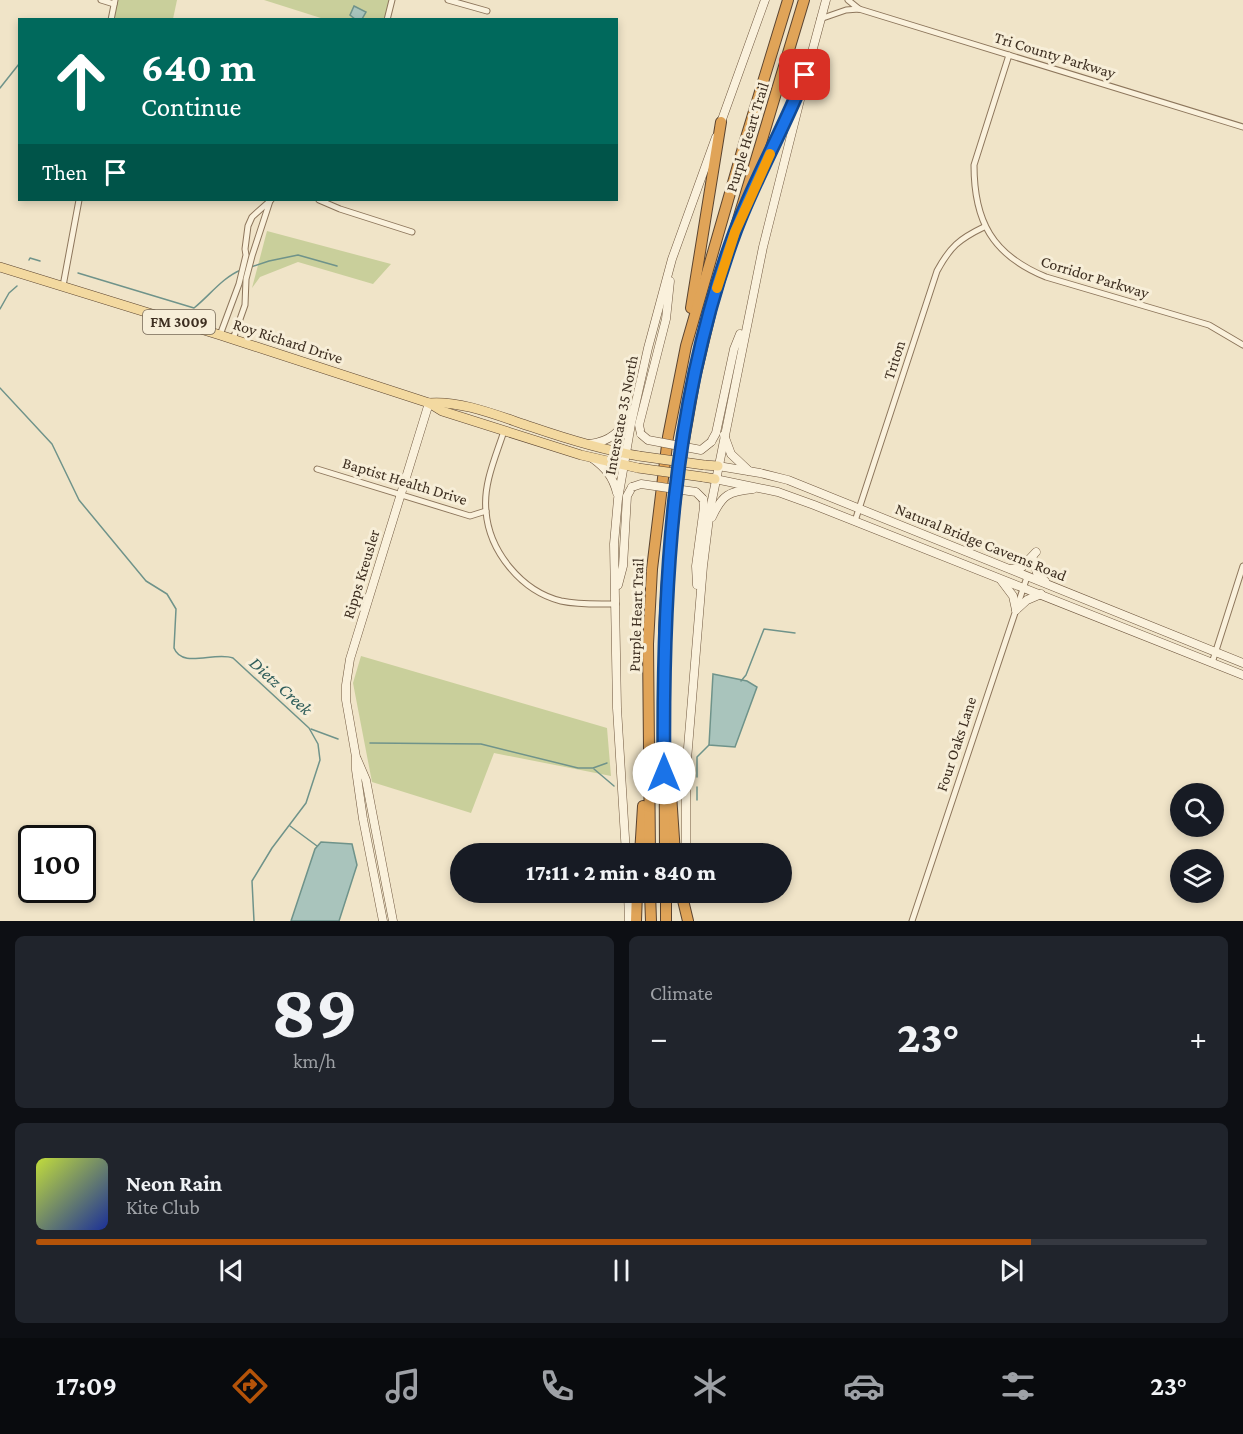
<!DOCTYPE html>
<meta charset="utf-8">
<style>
:root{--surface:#171b24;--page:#20242c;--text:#f1f3f6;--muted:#9ea1a6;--line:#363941;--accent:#b45309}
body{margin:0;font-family:"Crimson Pro",serif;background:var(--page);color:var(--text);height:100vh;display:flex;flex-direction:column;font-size:22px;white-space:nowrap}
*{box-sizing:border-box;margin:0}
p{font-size:20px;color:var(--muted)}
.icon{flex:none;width:33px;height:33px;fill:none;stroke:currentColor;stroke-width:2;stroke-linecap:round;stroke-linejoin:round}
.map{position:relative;height:921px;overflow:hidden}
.drawer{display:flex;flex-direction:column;gap:15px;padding:15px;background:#0d0f14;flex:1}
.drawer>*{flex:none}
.banner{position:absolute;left:18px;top:18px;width:600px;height:183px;border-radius:0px;box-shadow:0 3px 9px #0003;background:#00695c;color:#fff;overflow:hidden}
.buttons{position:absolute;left:1170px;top:783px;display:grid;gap:12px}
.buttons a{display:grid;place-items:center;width:54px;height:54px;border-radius:50%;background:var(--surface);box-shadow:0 3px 9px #0003;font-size:30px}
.speed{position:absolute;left:18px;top:825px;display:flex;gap:12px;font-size:30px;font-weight:700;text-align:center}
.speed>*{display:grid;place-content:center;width:78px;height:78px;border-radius:50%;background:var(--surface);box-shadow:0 3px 9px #0003;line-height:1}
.speed .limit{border:3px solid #111;border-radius:9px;background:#fff;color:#111}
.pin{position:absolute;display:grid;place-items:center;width:51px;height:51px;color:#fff;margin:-26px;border-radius:12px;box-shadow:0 3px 9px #0006}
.me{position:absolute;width:66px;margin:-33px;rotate:0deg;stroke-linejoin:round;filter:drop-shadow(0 0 4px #0008)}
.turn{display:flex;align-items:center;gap:21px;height:126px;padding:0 24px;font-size:27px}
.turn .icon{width:78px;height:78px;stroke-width:2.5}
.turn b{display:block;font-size:42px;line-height:51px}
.then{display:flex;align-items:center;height:57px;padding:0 24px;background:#0003;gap:12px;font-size:22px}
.big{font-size:45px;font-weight:800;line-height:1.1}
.drawer .widget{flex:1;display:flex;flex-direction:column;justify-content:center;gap:9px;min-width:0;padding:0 21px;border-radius:9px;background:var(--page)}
.drawer .dial{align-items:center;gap:0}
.dial b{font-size:78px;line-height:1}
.song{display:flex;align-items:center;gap:18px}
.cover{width:72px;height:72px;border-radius:9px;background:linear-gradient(135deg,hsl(70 70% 55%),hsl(230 70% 35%))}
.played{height:6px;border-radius:3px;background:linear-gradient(90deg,var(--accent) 85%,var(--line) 85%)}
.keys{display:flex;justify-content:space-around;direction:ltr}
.heat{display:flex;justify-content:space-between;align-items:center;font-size:33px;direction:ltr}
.drawer .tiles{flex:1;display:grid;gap:15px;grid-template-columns:1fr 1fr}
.widget:last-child{grid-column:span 2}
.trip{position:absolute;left:450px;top:843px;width:342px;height:60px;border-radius:30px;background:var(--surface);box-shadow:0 3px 9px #0003;font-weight:800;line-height:60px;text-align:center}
.tab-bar{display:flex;height:96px;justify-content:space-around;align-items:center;background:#090b0e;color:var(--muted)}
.tab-bar .icon{width:42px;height:42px}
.tab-bar .active{color:var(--accent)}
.tab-bar b{font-size:27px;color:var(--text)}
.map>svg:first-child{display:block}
.green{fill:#c9cf9b}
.water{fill:#a9c4bc;stroke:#6f938a;stroke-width:1.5}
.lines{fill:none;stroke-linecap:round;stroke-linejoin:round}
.stream{stroke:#6f938a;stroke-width:1.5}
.street-casing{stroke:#8d765c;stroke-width:7}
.secondary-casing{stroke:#6f573f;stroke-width:9}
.primary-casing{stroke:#5b4430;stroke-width:10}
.highway-casing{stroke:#5b4430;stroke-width:12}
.street{stroke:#faf1dc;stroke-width:5}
.secondary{stroke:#faf1dc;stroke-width:8}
.primary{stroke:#f3d9a0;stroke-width:9}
.highway{stroke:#e0a458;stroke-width:10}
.secondary-bridge-casing{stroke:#6f573f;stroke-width:9;stroke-linecap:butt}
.primary-bridge-casing{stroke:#5b4430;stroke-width:10;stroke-linecap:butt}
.secondary-bridge{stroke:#faf1dc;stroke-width:8}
.primary-bridge{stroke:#f3d9a0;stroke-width:9}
.route-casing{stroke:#114b97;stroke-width:15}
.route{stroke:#1a73e8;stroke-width:10}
.slow{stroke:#f59e0b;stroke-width:10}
.labels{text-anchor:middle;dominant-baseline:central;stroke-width:6;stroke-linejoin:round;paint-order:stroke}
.shield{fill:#f7eed8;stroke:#756857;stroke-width:1.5}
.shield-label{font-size:15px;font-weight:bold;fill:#3d2e20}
.street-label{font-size:16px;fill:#3d2e20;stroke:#f7eed8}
.water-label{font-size:18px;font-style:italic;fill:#2f5d5a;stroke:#f7eed8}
</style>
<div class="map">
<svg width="1243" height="921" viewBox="0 0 1243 921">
<rect width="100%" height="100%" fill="#f0e4c8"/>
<g class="green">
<polygon points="115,0 177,0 173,19 111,20"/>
<polygon points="264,0 392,0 387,20 324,19"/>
<polygon points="267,231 391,264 373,284 298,262 260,277 252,288"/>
<polygon points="361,656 607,728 611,776 494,753 471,813 372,782 353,683"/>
</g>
<g class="water">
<polygon points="354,6 366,12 362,19 355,19 350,15"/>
<polygon points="713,674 747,681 757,687 735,747 709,745"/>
<polygon points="321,842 352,844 357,865 339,921 291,921 315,849"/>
</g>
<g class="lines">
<g class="stream">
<polyline points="0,88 19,64"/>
<polyline points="29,260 30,258 40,261"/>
<polyline points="251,267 269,261 298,255 337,266"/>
<path d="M 78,273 L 194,308 C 209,296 223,277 241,270"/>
<polyline points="0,309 9,293 17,286"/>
<path d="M 0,388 L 52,444 L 79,500 L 146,581 L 167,594 L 176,609 L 174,648 C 182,669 215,651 233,658 L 309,728 L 318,744 L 320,760 L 306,803 L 272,848 L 252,881 L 254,921"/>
<polyline points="741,681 746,675 764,629 795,633"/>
<polyline points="311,729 338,739"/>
<polyline points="370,743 481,744 578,768 593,768 607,763"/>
<polyline points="594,769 614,786"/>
<polyline points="697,777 697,757 709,745"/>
<polyline points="697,800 697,787"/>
<polyline points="290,826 317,846"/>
</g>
<defs>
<g id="street">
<polyline points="101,0 114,4"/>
<polyline points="448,0 487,11"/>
<polyline points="848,0 859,9"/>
<polyline points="820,19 846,10 859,9 1243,127"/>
<polyline points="111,20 115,0"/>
<polyline points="387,20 392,0"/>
<path d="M 1009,55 L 974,165 C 974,221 992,255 1046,277 L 1209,325 L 1243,345"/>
<polyline points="319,200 340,209 412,232"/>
<polyline points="63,286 79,200"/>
<polyline points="220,335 239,284 246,255 245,249 248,226 252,217 271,200"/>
<polyline points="233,339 245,305 246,279 252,256 270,201"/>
<path d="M 504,431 C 496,456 483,484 486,511 C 489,551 521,591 561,601 C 579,605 597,604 616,604"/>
<polyline points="317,469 470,516 486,511"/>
<path d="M 855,521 L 937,271 C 950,247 959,239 984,227"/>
<polyline points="1212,663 1243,566"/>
<polyline points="912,921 1027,577"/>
</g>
<g id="secondary">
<polyline points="805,78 826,0"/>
<polyline points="720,125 765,0"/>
<polyline points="641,434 639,425 666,319 670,281"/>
<polyline points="724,435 731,454 749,471"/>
<polyline points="711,442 716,433 734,349 740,334"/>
<path d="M 590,444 C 611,441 620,432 630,413"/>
<path d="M 592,458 C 606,468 613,477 617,493"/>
<polyline points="718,466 760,473 788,480 1243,663"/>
<polyline points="715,479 778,492 814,505 1243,675"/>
<path d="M 712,517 C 722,495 729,491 753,489"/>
<polyline points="1033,559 1038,576 1045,581"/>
<polyline points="1011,569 1022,567 1036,552"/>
<polyline points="1001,580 1013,596 1016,610"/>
<polyline points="618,585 623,566 627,496 632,487"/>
<polyline points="697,585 696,566 704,507 703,499"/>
<polyline points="1016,610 1027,600 1041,594"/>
<polyline points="357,759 366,780 393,921"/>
<polyline points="626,854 617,708 614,544 618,499 631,424 648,348 672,259 716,137"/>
<polyline points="686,854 686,772 703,566 710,510 763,247 802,92"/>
<polyline points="628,892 629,921"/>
<polyline points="383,921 363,819 356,770 356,757 346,700 346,685 350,659 429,403"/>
</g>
<g id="primary">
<polyline points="0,267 220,335 429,403 442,411 581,455 638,468"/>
<path d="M 429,403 C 461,400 501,417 532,427 C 567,439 603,450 639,456"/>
<polyline points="704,465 718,466"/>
<polyline points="703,477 715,479"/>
</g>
<g id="highway">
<polyline points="753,190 791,109 805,75"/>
<polyline points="691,308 721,122"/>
<polyline points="670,779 675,854"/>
<polyline points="640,854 643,806"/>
<polyline points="650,854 648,644 652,569 668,437 686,346 745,141 788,0"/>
<polyline points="665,854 664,631 667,579 679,469 695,378 712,306 804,0"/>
<polyline points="650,892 651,921"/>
<polyline points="666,892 666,921"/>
<polyline points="681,892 688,921"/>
<polyline points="636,921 637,892"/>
</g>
</defs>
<use href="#street" class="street-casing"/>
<use href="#secondary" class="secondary-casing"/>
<use href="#primary" class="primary-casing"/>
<use href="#highway" class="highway-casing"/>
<use href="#street" class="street"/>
<use href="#secondary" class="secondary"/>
<use href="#primary" class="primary"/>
<use href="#highway" class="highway"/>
<defs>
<g id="secondary-bridge">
<polyline points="641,434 648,440 701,450 711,442"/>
<polyline points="632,487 641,484 696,492 703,499"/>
</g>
<g id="primary-bridge">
<polyline points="639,456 704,465"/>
<polyline points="638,468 703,477"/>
</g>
</defs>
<use href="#secondary-bridge" class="secondary-bridge-casing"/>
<use href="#primary-bridge" class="primary-bridge-casing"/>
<use href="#secondary-bridge" class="secondary-bridge"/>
<use href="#primary-bridge" class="primary-bridge"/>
</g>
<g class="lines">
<defs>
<path id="route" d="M 664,773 C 662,591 671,405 735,232 C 755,178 784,129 805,75"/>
</defs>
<use href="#route" class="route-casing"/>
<use href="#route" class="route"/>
<polyline class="slow" points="717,288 735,232 770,154"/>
</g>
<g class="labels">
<rect class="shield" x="143" y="310" width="72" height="24" rx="4.5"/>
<g class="shield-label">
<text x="179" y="322">FM 3009</text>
</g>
<g class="street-label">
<text transform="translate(1055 55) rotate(17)">Tri County Parkway</text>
<text transform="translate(747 137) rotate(-73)">Purple Heart Trail</text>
<text transform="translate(1095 277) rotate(17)">Corridor Parkway</text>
<text transform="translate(288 341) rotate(18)">Roy Richard Drive</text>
<text transform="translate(894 360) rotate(-72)">Triton</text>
<text transform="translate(621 415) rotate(-79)">Interstate 35 North</text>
<text transform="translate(405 481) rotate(17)">Baptist Health Drive</text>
<text transform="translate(981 542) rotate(22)">Natural Bridge Caverns Road</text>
<text transform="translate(361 574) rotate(-73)">Ripps Kreusler</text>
<text transform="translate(636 615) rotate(-88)">Purple Heart Trail</text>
<text transform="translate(956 744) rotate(-72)">Four Oaks Lane</text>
</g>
<g class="water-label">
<text transform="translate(281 686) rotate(42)">Dietz Creek</text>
</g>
</g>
</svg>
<div class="buttons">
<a><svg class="icon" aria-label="search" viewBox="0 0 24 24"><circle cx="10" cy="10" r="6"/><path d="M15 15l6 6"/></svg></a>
<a><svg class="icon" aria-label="layers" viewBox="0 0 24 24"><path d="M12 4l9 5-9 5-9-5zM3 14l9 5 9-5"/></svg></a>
</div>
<div class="speed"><div class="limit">100</div></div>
<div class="pin" style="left:805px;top:75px;background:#d93025"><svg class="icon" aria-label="arrive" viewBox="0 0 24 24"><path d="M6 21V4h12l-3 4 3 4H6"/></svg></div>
<svg class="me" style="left:664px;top:773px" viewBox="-20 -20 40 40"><circle r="19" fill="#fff"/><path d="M0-13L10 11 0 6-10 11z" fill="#1a73e8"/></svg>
<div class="trip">17:11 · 2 min · 840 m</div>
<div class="banner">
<div class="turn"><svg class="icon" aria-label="ahead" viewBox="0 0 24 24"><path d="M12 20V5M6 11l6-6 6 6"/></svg><div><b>640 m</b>Continue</div></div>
<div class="then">Then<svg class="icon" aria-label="arrive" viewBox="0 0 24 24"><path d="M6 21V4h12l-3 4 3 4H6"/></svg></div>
</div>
</div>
<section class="drawer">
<div class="tiles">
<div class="widget dial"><b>89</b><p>km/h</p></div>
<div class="widget"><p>Climate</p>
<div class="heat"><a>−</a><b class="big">23°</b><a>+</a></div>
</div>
<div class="widget">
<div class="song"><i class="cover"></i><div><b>Neon Rain</b><p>Kite Club</p></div></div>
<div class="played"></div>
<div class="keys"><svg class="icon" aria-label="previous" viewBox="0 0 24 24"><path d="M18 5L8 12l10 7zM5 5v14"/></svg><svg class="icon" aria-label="pause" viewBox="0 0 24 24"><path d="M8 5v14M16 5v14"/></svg><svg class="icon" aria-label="next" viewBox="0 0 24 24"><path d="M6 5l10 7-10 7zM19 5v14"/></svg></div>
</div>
</div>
</section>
<nav class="tab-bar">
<b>17:09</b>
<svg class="icon active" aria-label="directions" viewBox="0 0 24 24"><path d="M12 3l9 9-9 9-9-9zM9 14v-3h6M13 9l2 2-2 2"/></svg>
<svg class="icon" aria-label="music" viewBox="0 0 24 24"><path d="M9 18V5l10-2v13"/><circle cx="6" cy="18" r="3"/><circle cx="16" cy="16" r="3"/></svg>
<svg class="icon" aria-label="phone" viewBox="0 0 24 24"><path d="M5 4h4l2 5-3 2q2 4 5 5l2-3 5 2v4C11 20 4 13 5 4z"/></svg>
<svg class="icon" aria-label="climate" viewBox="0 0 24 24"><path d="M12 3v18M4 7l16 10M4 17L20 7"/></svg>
<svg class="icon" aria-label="car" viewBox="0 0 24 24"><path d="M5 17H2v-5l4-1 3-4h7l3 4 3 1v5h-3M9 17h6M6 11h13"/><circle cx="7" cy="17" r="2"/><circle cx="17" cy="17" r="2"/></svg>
<svg class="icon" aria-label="filters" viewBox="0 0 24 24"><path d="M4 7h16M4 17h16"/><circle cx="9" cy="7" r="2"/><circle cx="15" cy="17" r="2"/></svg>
<b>23°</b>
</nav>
